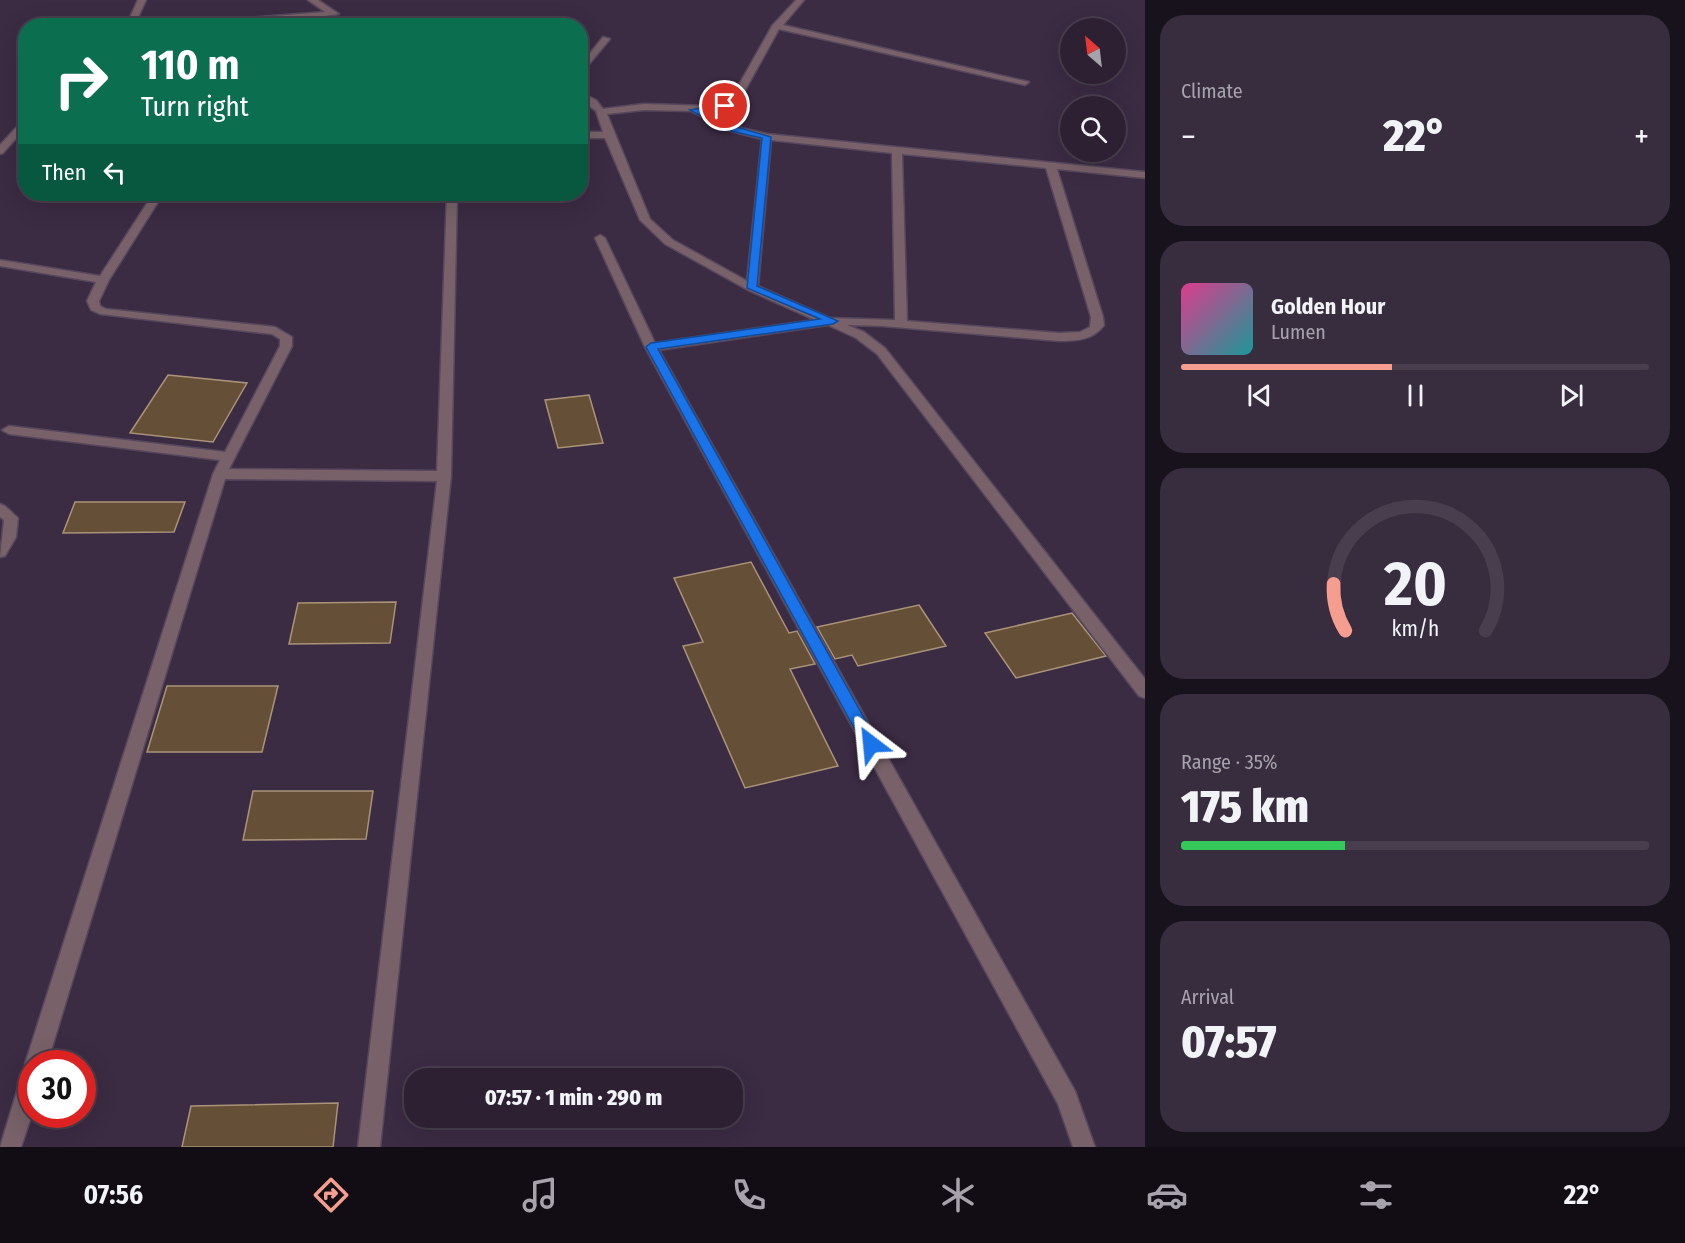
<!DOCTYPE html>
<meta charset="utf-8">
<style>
:root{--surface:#2c2032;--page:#382d3e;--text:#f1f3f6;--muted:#a6a3ac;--line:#483e4d;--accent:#f59d8e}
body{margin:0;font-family:"Fira Sans Condensed",sans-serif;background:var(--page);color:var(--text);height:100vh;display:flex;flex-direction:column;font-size:22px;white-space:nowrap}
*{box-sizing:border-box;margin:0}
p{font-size:20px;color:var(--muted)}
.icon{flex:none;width:33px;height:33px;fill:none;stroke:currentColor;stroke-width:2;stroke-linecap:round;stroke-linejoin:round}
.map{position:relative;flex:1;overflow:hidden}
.details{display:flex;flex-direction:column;gap:15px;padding:15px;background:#18121c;width:540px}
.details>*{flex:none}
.top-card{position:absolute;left:18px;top:18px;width:570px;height:183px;border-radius:24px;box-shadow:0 6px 24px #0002,0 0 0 2px var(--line);background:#0b6e4f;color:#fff;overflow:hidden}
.needle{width:39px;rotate:332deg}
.controls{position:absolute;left:1060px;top:18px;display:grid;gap:12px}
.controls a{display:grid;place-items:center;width:66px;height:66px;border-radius:50%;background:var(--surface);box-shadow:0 6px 24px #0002,0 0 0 2px var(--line);font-size:30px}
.speed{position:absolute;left:18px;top:1050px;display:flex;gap:12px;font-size:30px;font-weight:700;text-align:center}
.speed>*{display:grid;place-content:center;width:78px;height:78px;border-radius:50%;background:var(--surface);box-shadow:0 6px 24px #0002,0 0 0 2px var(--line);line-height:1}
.speed .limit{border:9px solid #d22;background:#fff;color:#111}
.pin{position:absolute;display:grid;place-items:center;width:51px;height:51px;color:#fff;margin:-26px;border:3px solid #fff;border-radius:50%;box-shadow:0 2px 6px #0007}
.me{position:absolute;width:66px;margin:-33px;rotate:331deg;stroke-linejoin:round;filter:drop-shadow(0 0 4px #0008)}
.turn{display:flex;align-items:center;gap:21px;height:126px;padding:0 24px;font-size:27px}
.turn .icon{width:78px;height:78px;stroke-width:2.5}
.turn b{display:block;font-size:42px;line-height:51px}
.then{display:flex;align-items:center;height:57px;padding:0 24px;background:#0003;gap:12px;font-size:22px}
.big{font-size:45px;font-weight:800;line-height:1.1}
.details .widget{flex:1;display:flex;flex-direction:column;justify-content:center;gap:9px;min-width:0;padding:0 21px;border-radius:24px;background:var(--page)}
.details .dial{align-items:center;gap:0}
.dial svg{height:156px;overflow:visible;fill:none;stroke:var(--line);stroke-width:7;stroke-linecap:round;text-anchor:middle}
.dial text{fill:var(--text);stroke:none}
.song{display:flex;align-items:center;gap:18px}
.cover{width:72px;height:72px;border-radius:9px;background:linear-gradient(135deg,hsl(330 70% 55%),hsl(180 70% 35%))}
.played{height:6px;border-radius:3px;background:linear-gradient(90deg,var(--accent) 45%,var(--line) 45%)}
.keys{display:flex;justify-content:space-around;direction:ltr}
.heat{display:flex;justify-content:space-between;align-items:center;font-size:33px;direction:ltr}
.charge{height:9px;border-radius:4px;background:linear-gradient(90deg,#34c759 35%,var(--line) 0)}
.trip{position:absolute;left:404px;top:1068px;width:339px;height:60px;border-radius:24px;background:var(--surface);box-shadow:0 6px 24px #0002,0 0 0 2px var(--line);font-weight:800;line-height:60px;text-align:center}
.dock{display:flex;height:96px;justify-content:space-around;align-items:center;background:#120d14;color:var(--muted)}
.dock .icon{width:42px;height:42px}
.dock .current{color:var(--accent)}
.dock b{font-size:27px;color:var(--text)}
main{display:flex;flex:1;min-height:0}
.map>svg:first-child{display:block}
.building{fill:#655037;stroke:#aa9479;stroke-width:1.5}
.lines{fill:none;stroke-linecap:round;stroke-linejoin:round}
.minor-casing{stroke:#56475d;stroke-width:3}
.minor{fill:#786168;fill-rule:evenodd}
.route{fill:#1a73e8;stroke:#114b97;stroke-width:1.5}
</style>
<main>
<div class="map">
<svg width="1145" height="1147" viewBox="0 0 1145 1147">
<rect width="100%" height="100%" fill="#3b2b43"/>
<g class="building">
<polygon points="168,375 247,383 213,442 130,433"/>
<polygon points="589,395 603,443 558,448 545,400"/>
<polygon points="75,502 185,502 174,532 63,533"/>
<polygon points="751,562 789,633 797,631 815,664 790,669 838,766 745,788 683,646 703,642 674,578"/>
<polygon points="396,602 390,643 289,644 298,603"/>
<polygon points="919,605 946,646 858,666 852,655 835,659 817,627"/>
<polygon points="1072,613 1106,656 1016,678 985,633"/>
<polygon points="167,686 278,686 262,752 147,752"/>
<polygon points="253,791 373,791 366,839 243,840"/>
<polygon points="338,1103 333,1147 182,1147 191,1106"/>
</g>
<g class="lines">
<defs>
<g id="minor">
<polygon points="138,0 146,0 134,26 126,26"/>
<polygon points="308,0 318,0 339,14 286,21 147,26 325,12"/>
<path d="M 796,0 L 804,0 L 783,25 L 1029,82 L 1025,85 L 779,29 L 738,103 L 705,112 L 733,126 L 767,134 L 1145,172 L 1145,178 L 1057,169 L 1103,317 L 1104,325 C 1093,340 1077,341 1059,341 L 882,326 L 847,325 L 864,332 L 885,348 L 1145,679 L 1145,698 L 1139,696 L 877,354 L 856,338 L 828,325 L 659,350 L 1075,1091 L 1095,1147 L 1073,1147 L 1058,1104 L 645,347 L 595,238 L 600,235 L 605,238 L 655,343 L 815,320 L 748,290 L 665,244 L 640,220 L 605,138 L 580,138 L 580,132 L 603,132 L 596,111 L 580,99 L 580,92 L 596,100 L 603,109 L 644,104 L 710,106 L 731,99 L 772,26 ZM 644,110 L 691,111 L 727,130 L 762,139 L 747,281 L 673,240 L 650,219 L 607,114 ZM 771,140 L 892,153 L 895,320 L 830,318 L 758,286 ZM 902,154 L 1046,168 L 1091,317 L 1090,327 L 1080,332 L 1059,333 L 907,321 Z"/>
<polygon points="314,19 355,22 359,24 342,26 311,23 311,19"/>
<polygon points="489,19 496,21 493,26 484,26"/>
<polygon points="603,37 610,39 580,75 580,66"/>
<polygon points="26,117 26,127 3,153 0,154 0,145"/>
<polygon points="153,194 163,194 109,280 99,301 100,306 106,309 275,327 292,337 292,346 229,469 437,471 447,194 457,194 451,476 380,1147 358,1147 437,481 225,479 47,1064 32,1064 32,1114 21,1147 0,1147 21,1078 28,1069 25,1064 213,474 220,460 9,434 2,430 9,426 225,452 280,346 280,339 272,334 100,314 91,310 87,301 96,282 0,266 0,260 100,276"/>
<polygon points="0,504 5,506 18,518 16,537 5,556 0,557 4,520 0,517"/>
</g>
</defs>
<use href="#minor" class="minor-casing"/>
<use href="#minor" class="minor"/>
</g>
<polygon class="route" points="728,104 728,108 704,111 733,126 771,137 757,286 838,321 833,324 658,349 876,739 879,744 876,748 865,748 646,347 651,343 820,319 747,288 762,138 727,130 690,110"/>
</svg>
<div class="controls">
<a><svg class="needle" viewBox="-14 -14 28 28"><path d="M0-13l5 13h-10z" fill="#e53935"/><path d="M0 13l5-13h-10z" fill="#a6a3ac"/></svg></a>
<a><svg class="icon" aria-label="search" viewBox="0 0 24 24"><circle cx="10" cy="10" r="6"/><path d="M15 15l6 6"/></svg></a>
</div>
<div class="speed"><div class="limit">30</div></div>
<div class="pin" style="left:725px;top:106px;background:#d93025"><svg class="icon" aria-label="arrive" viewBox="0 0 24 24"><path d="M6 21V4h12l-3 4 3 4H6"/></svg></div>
<svg class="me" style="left:871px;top:744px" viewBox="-20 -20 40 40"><path d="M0-17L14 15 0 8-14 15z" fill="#1a73e8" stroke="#fff" stroke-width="4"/></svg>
<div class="trip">07:57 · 1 min · 290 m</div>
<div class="top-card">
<div class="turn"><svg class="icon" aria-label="right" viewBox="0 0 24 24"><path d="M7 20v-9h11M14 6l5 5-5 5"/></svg><div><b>110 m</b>Turn right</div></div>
<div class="then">Then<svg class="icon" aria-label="left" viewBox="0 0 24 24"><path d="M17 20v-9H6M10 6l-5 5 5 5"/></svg></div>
</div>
</div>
<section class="details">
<div class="widget"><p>Climate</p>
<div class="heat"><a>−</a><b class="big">22°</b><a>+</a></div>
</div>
<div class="widget">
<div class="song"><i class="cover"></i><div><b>Golden Hour</b><p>Lumen</p></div></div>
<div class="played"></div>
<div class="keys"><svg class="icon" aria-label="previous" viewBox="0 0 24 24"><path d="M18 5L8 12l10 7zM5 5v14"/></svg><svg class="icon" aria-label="pause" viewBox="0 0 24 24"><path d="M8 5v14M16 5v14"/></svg><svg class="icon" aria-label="next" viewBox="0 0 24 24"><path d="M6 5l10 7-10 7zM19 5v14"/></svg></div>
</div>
<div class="widget dial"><svg viewBox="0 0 100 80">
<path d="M14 69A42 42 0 1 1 86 69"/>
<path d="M14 69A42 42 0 0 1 8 45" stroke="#f59d8e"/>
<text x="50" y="56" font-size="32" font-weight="700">20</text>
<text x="50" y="72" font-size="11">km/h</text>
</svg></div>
<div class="widget"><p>Range · 35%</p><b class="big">175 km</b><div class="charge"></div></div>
<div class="widget"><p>Arrival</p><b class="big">07:57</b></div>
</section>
</main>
<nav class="dock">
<b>07:56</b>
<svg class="icon current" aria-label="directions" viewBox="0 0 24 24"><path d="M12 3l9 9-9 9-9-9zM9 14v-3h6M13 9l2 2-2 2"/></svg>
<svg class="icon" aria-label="music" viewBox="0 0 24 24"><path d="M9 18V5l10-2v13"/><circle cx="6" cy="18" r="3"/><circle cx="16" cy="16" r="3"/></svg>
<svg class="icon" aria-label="phone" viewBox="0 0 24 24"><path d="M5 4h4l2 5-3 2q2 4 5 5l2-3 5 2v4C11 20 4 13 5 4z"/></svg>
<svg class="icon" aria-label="climate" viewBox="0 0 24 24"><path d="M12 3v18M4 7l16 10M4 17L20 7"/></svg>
<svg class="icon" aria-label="car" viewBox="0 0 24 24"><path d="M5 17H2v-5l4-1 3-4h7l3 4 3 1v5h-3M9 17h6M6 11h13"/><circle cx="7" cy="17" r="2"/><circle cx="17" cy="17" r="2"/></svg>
<svg class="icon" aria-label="filters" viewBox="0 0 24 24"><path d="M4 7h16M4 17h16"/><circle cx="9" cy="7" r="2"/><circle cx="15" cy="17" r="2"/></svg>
<b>22°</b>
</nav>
